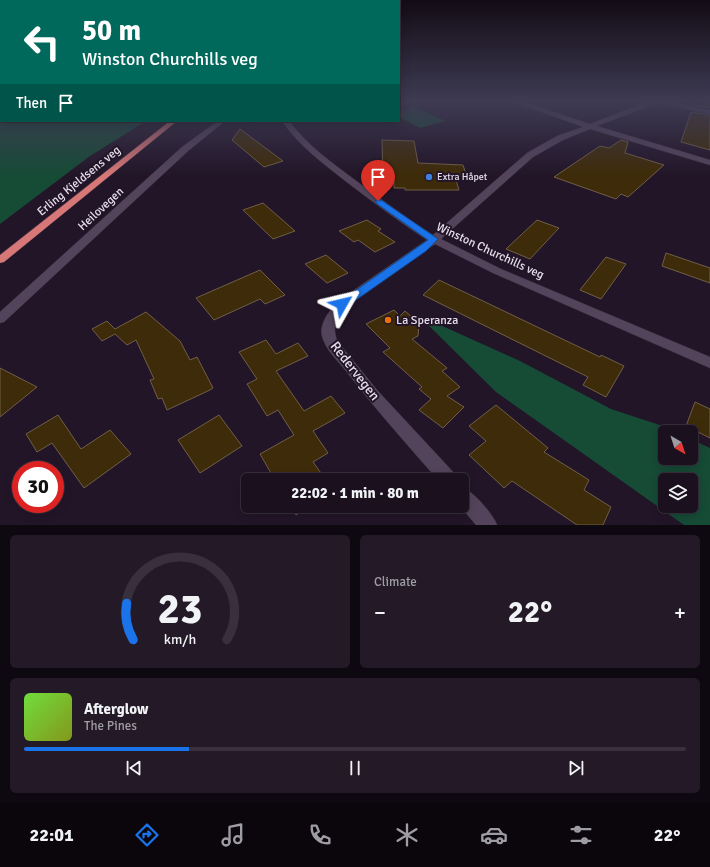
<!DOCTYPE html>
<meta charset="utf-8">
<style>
:root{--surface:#1a101e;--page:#231927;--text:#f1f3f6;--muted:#9f9da4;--line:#38303c;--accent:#1a73e8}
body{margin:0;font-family:Signika,sans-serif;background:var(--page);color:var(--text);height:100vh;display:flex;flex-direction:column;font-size:15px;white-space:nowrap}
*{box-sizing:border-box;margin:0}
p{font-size:13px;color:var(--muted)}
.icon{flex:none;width:22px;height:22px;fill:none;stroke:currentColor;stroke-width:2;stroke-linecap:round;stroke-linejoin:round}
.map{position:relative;height:525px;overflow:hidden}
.panel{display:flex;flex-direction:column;gap:10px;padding:10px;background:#0e0910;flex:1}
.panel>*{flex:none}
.top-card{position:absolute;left:0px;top:0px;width:400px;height:122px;box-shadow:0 2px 10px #0003,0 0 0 1px var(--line);background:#00695c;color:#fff;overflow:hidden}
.needle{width:26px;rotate:141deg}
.controls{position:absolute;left:658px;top:425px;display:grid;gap:8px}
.controls a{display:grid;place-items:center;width:40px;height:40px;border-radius:6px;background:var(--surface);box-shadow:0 2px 10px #0003,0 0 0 1px var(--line);font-size:20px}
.speed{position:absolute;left:12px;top:461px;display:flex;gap:8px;font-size:20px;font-weight:700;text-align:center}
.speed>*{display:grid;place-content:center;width:52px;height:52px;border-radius:50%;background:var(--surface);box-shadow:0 2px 10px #0003,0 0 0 1px var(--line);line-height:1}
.speed .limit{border:6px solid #d22;background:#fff;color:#111}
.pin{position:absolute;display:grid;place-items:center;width:34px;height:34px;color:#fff;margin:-41px -17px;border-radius:50% 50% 50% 0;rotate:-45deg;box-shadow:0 0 4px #0007}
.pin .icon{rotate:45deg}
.me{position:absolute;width:44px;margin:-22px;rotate:53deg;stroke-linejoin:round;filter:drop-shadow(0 0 3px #0008)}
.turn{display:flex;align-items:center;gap:14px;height:84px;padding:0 16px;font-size:18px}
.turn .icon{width:52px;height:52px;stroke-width:2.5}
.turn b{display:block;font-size:28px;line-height:34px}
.then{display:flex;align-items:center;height:38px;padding:0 16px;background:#0003;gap:8px;font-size:15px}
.big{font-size:30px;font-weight:700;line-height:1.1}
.panel .widget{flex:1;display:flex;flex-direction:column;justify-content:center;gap:6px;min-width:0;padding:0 14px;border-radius:6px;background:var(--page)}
.panel .dial{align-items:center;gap:0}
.dial svg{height:104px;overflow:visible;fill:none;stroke:var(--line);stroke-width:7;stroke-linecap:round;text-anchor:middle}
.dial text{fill:var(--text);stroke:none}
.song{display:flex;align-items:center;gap:12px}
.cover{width:48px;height:48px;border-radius:6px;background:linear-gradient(135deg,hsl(100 70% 55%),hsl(70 70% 35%))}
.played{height:4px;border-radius:2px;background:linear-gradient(90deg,var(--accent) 25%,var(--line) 25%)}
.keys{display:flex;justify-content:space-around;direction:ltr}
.heat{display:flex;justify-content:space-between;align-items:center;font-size:22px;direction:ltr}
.panel .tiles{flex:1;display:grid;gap:10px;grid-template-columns:1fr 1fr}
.widget:last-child{grid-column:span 2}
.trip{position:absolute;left:241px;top:473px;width:228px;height:40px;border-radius:6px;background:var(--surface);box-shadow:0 2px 10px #0003,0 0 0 1px var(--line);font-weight:700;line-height:40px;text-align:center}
.dock{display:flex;height:64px;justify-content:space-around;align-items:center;background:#0a060c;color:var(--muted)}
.dock .icon{width:28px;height:28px}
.dock .selected{color:var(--accent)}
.dock b{font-size:18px;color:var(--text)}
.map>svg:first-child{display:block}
.green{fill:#164b36;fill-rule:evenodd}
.building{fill:#3e2b09;stroke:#6f5f47}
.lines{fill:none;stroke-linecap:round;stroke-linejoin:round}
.minor-casing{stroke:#372e3c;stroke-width:1}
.trunk-casing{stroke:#372e3c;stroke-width:1}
.minor{fill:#53445b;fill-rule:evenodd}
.trunk{fill:#d77778;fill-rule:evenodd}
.route{fill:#1a73e8;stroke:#114b97}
.shop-dot{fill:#3f7fe0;stroke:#221528;stroke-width:1.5}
.food-dot{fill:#e8710a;stroke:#221528;stroke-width:1.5}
.labels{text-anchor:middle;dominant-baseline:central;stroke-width:4;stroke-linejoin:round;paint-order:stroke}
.far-poi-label{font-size:10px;fill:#e7deec;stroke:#221528;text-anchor:start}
.street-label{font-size:12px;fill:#e7deec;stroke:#221528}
.poi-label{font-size:12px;fill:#e7deec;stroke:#221528;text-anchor:start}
.near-street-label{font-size:14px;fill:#e7deec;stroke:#221528}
</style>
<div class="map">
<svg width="710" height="525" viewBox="0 0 710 525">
<rect width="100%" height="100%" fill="#221528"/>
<g class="green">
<polygon points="0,101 1,121 146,121 90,156 0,224"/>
<polygon points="416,107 445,121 420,128 399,117 399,111"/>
<path d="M 418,315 L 520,361 L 611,409 L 681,432 L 665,432 L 665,458 L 691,458 L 691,439 L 710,448 L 710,525 L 684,525 L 496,392 ZM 665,480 L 691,480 L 691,506 L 665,506 Z"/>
</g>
<g class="building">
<polygon points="695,101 710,101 710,108 694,105"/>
<polygon points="691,112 710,115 710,150 681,142"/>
<polygon points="240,129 283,161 264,167 232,140"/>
<polygon points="382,140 414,141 418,163 463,165 468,180 456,180 459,190 405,190 405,188 394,188 394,181 383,181"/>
<polygon points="621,140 628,142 625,153 664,165 628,197 621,194 616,199 554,177 600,146 609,148"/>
<polygon points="263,203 295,231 273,239 243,210"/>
<polygon points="367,220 381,229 378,231 395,242 375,252 358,240 354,242 339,231"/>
<polygon points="537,220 559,228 530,259 506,249"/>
<polygon points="666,253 710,268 710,283 662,266"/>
<polygon points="326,255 348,273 327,283 305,264"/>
<polygon points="606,257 626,264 601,299 580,290"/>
<polygon points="260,270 285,295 265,304 260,299 214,320 196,298"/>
<polygon points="439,280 600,357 601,355 624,366 606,397 583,385 588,377 423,295"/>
<polygon points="394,310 400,316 405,311 419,323 418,336 412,339 447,368 442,371 460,387 447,396 464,407 443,428 419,410 431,399 419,389 422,387 383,352 390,348 366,324"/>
<polygon points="146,312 180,341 190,360 197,357 213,388 210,390 167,410 162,398 158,399 150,380 154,379 136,340 127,345 115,334 102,341 92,329 107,321 115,329"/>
<polygon points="266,340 276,354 298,343 308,356 276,371 304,411 331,396 345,413 313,431 328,453 313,462 326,480 275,480 260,454 294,435 278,410 267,416 247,384 257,379 239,352"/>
<polygon points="0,368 37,387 0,417"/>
<polygon points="695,402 710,409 710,438 686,426"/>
<polygon points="496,405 548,448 544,452 589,480 584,490 611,507 603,525 577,525 512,481 504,488 469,455 486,441 469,426"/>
<polygon points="58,415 81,449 110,430 131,454 84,488 52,443 37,452 26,434"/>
<polygon points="219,415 242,446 200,473 178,440"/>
<polygon points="281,506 309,506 296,515 291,507 284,511"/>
</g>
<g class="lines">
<defs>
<g id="minor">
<path d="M 511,101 L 521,101 L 590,124 L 649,101 L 667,101 L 710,110 L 710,114 L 657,103 L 597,126 L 710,160 L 710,165 L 590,129 L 563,140 L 533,157 L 441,239 L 501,269 L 710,357 L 710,368 L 493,273 L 435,244 L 346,307 C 337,317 331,328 338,342 L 377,390 L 455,474 L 458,480 L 438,480 C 407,444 375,409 346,371 C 338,361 325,349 322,336 C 319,323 330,310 338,301 L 427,240 C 400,222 374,203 348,183 C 324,164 300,147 282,121 L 289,121 C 307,145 331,162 355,180 C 381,199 406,218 433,235 L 527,153 L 557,136 L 583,127 Z"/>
<polygon points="218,121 225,121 188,151 4,322 0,323 0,312 182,147"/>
<path d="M 462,487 C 473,491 493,514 497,525 L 476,525 L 460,506 L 462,506 Z"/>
</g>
<polygon id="trunk" points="170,121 177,121 4,262 0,263 0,255"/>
</defs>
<use href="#minor" class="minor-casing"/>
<use href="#trunk" class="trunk-casing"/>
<use href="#minor" class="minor"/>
<use href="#trunk" class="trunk"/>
</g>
<linearGradient id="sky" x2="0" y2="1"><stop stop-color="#130c16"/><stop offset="0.58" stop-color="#3e3b53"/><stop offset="1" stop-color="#3e3b53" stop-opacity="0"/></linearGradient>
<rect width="710" height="175" fill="url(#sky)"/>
<polygon class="route" points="376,200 381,200 438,239 426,251 346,307 339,307 337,304 339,302 428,240 376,203"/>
<circle class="shop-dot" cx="429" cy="177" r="4"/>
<circle class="food-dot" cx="388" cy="320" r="4"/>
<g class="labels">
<g class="far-poi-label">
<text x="437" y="177">Extra Håpet</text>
</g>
<g class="street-label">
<text transform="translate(79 181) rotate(-39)">Erling Kjeldsens veg</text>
<text transform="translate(101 209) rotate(-43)">Heilovegen</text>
<text transform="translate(490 251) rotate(25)">Winston Churchills veg</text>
</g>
<g class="poi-label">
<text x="396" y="320">La Speranza</text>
</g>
<g class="near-street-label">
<text transform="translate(355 371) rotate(52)">Redervegen</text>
</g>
</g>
</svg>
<div class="controls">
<a><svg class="needle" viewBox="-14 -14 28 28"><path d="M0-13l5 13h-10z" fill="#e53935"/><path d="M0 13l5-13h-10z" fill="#9f9da4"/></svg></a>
<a><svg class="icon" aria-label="layers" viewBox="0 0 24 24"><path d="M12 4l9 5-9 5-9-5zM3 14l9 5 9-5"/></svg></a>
</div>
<div class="speed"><div class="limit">30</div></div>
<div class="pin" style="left:378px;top:201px;background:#d93025"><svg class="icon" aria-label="arrive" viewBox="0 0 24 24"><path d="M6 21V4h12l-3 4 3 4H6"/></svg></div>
<svg class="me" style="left:342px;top:304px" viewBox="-20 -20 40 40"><path d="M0-17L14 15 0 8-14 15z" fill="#1a73e8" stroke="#fff" stroke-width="4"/></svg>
<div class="trip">22:02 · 1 min · 80 m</div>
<div class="top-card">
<div class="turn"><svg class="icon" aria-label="left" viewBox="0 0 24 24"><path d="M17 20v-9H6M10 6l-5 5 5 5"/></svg><div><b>50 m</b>Winston Churchills veg</div></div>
<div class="then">Then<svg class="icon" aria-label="arrive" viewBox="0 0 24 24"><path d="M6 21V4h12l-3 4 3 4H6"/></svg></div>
</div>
</div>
<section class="panel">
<div class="tiles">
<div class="widget dial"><svg viewBox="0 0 100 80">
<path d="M14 69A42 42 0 1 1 86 69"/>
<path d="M14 69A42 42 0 0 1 9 41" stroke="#1a73e8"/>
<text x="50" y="56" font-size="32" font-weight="700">23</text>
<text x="50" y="72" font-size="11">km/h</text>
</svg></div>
<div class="widget"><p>Climate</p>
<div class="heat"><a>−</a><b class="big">22°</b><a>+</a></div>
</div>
<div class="widget">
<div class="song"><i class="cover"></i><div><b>Afterglow</b><p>The Pines</p></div></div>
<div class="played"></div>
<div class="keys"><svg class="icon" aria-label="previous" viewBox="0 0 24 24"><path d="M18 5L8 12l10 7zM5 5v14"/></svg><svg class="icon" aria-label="pause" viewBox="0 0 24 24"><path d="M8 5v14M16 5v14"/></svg><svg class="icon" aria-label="next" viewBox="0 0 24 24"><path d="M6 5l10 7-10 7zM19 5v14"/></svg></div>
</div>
</div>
</section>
<nav class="dock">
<b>22:01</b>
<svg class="icon selected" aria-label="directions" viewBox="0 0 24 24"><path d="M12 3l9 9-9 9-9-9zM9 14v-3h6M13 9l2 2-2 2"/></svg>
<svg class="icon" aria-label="music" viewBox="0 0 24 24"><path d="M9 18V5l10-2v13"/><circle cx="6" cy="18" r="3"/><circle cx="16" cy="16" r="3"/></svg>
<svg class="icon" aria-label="phone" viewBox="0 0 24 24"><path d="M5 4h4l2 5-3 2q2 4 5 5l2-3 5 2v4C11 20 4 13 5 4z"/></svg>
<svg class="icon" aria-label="climate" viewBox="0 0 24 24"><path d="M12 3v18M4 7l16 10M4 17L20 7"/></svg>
<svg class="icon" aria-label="car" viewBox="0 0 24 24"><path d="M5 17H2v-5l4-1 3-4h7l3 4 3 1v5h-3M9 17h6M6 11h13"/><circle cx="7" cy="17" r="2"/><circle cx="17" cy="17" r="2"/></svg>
<svg class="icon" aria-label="filters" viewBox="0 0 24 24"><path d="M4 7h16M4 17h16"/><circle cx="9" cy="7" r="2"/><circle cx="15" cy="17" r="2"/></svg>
<b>22°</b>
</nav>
